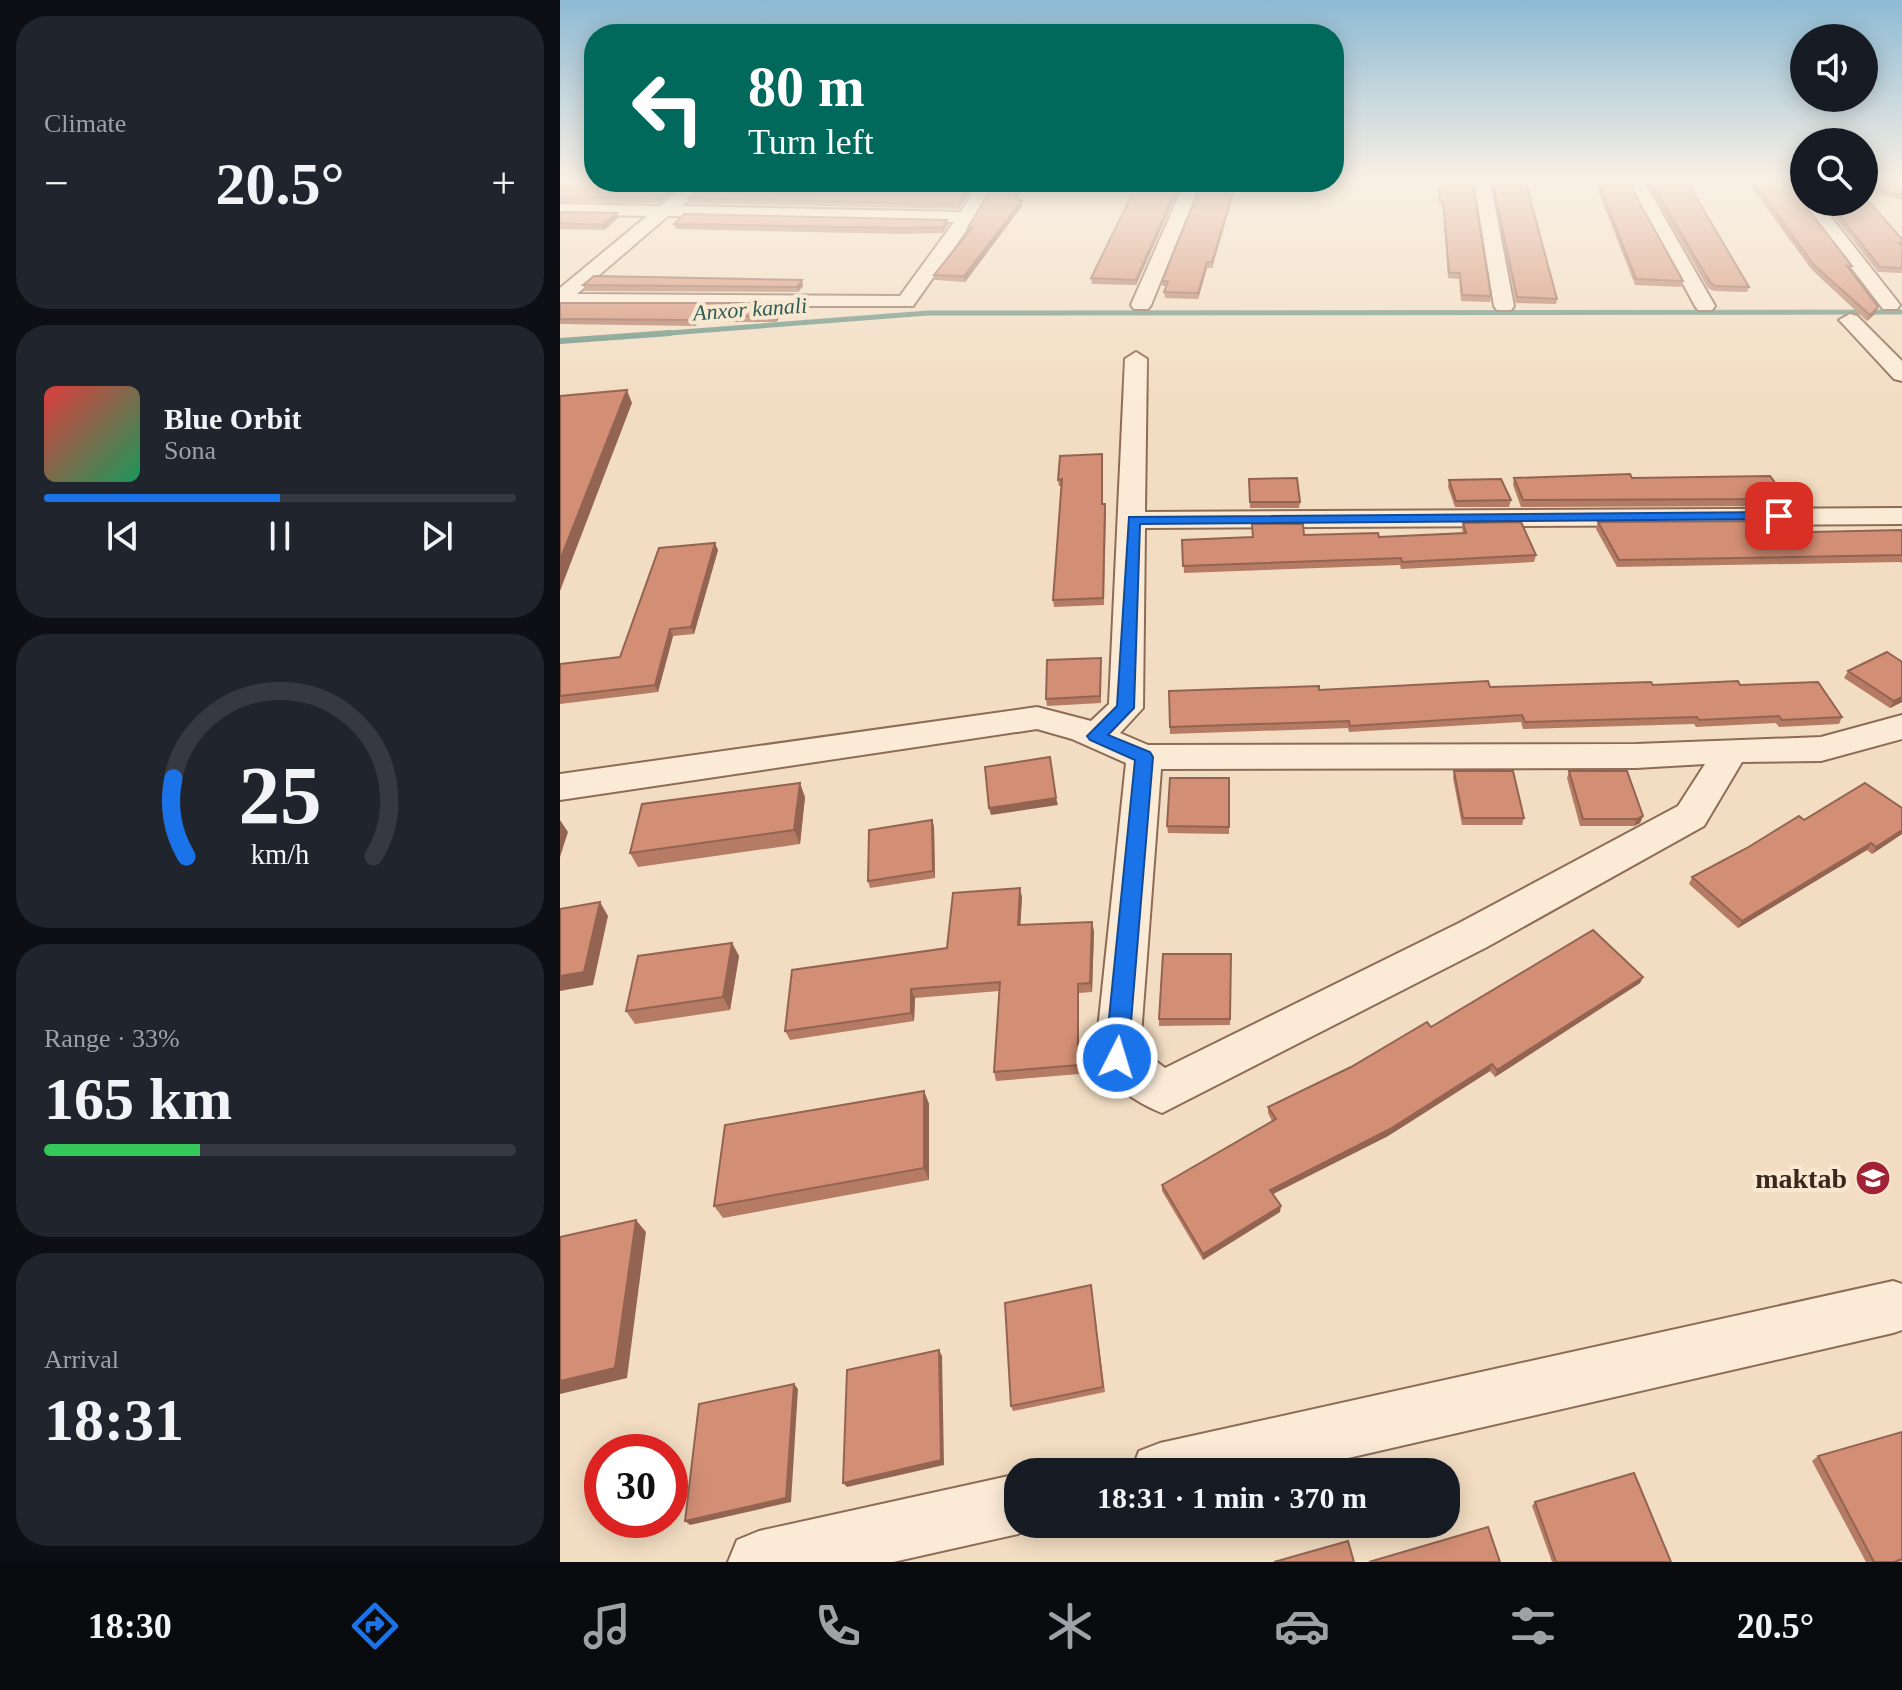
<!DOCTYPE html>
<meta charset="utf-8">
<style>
:root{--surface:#171b24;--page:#20242c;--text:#f1f3f6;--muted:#9ea1a6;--line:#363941;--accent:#1a73e8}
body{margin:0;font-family:Georgia,serif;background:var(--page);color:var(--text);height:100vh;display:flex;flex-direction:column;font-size:30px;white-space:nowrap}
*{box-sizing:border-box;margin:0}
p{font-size:26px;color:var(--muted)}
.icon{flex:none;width:44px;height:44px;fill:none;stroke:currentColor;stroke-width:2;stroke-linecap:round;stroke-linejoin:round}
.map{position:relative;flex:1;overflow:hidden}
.details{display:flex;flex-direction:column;gap:16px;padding:16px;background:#0d0f14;width:560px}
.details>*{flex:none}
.hud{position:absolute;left:24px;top:24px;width:760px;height:168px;border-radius:32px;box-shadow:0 4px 20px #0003;background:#00695c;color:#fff;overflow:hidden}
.buttons{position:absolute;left:1230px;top:24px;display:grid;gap:16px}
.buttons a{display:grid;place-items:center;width:88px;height:88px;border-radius:50%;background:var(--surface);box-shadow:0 4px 20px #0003;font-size:40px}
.speed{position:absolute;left:24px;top:1434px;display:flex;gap:16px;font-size:40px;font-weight:700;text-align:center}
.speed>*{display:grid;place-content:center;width:104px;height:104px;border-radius:50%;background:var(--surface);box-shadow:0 4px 20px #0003;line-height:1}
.speed .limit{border:12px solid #d22;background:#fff;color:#111}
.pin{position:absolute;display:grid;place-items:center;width:68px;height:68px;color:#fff;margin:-34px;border-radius:16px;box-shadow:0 4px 12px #0006}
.me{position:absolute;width:88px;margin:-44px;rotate:5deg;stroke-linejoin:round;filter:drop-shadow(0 0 6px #0008)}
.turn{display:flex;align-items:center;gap:28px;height:168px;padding:0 32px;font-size:36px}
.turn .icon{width:104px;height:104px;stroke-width:2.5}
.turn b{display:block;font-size:56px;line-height:68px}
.big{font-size:60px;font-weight:800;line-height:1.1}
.details .card{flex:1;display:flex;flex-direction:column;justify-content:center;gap:12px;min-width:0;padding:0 28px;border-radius:32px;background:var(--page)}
.details .dial{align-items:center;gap:0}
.dial svg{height:208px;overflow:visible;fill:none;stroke:var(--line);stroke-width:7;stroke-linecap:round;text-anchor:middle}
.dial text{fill:var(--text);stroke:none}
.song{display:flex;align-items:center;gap:24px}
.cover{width:96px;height:96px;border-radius:12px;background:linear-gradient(135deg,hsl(0 70% 55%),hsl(150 70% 35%))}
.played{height:8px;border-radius:4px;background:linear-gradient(90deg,var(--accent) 50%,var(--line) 50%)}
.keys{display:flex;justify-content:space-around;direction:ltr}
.heat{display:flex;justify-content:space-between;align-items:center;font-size:44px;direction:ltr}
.charge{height:12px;border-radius:6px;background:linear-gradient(90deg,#34c759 33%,var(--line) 0)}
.trip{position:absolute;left:444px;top:1458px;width:456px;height:80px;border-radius:32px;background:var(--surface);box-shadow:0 4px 20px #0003;font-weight:800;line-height:80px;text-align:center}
.dock{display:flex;height:128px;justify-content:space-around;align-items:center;background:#090b0e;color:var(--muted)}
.dock .icon{width:56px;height:56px}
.dock .current{color:var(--accent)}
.dock b{font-size:36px;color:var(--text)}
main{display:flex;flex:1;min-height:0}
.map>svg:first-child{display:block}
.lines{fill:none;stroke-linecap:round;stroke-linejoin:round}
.stream-far1{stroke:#6b9383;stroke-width:5}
.stream{stroke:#6b9383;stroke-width:6}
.minor-casing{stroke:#8d6c57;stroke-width:4}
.minor{fill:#fbebd6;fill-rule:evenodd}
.wall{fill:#b57b65}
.shaded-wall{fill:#946452}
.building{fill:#d38f75;stroke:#946452;stroke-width:2}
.route{fill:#1a73e8;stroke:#114b97;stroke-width:2}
.labels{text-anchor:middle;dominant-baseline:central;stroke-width:8;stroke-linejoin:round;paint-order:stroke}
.far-water-label{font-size:22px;font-style:italic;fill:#2b5d53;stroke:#f8e8d2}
.near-poi-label{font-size:28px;font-weight:bold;fill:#3c271d;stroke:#f8e8d2;text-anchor:end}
</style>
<main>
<section class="details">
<div class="card"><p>Climate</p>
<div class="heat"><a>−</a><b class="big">20.5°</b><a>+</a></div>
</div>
<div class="card">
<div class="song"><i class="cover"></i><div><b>Blue Orbit</b><p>Sona</p></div></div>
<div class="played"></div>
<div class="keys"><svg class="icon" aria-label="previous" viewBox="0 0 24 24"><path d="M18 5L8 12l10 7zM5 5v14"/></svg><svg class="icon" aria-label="pause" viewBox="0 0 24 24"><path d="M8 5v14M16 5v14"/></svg><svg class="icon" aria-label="next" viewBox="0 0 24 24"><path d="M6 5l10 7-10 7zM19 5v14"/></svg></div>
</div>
<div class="card dial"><svg viewBox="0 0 100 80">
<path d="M14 69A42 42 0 1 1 86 69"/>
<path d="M14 69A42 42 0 0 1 9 39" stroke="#1a73e8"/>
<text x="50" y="56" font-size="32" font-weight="700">25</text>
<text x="50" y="72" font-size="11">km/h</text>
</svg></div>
<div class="card"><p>Range · 33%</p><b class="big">165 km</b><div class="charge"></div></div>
<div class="card"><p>Arrival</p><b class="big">18:31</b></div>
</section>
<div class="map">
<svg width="1342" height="1562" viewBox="0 0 1342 1562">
<rect width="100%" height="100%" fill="#f2ddc2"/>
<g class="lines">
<polyline class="stream-far1" points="83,335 368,313 1342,312"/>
<polyline class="stream" points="0,341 110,333"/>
<defs>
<g id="minor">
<polygon points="914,180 930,180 954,306 951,310 937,310 934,306"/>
<polygon points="1067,180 1083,180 1155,306 1152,310 1138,310 1135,306"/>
<path d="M 133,182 L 152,182 L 122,206 L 401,212 L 419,182 L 435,182 L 416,217 L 353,306 L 0,306 L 0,288 L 87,216 L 0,214 L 0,204 L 100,206 ZM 108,216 L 394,222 L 340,296 L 17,294 Z"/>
<polygon points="625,182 641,182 591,305 588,309 574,309 571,305"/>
<polygon points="1244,198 1244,202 1259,202 1337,301 1340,305 1337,309 1323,309 1244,206 1241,202"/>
<polygon points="1290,314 1297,316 1342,361 1342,381 1334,379 1283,324 1279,320"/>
<path d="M 576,352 L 587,359 L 585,512 L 1342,508 L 1342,524 L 585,528 L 583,708 L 560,733 L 588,745 L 1076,744 L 1261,737 L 1342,715 L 1342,739 L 1261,761 L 1182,762 L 1144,826 L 927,947 L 602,1113 C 577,1103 546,1083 535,1058 L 566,763 L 512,739 L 477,729 L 0,800 L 0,774 L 477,707 L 531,721 L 549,704 L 565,359 ZM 1145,764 L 1118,806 L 899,923 L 605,1068 L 580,1049 L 601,769 L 1076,768 Z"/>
<polygon points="1333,1281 1342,1284 1342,1330 1333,1333 727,1472 571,1472 579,1451 600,1443"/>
<polygon points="458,1474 458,1524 479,1524 458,1534 333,1562 168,1562 177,1540 199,1531"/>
</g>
</defs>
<use href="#minor" class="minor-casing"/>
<use href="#minor" class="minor"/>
</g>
<g class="wall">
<polygon points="0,180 34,182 129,182 99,203 0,202"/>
<polygon points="878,180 912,180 931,296 930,302 901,301 899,279 888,278 883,206 879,206"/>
<polygon points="931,180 965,180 997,299 996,304 956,303"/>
<polygon points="1034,180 1067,180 1123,281 1121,287 1075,285"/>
<polygon points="1085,180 1126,180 1189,287 1187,292 1154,291 1148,288"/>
<polygon points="1186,180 1244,180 1244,197 1242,196 1241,199 1292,266 1291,271 1316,313 1307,321 1252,270"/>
<polygon points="1304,180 1342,180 1342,200 1304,191"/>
<polygon points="148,182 416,182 399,209 130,203 129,198"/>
<polygon points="578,182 622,182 576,285 532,284 531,278"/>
<polygon points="677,182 652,268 647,268 638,299 605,298 604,292 606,286 602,286 602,281"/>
<polygon points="458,197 462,201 462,206 405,282 375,280 374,275 408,232 408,228"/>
<polygon points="1263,202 1304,202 1342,239 1342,273 1318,272"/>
<polygon points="0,212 58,218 44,230 0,229"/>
<polygon points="114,224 388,225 382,233 344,234 116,229"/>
<polygon points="242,280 243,286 238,292 25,291 23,285"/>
<polygon points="0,303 226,309 216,322 139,322 135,326 0,324"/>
<polygon points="500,456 542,504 546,510 544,605 494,607 493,600 501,486 499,486 498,480"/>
<polygon points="954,478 1227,499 1224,506 961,507 953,485"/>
<polygon points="689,479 740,502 739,508 690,508"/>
<polygon points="889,480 951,500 949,507 895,507 888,487"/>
<polygon points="1038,522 1250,532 1342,530 1342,563 1340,562 1057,567 1036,529"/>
<polygon points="903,523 976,555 974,562 841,569 840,565 624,573 622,540 693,537 692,524 744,535 819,537 903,533 902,529"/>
<polygon points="158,550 134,634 113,636 98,692 0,704 0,664 60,657"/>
<polygon points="541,658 541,703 487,706 486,699"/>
<polygon points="1342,662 1342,702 1330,708 1284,678 1288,671"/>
<polygon points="1093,685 1180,685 1282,717 1279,724 1219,727 1216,723 1136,727 1134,724 963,729 961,722 789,732 788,728 610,734 609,691 759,690"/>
<polygon points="894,771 964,818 962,825 902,825 893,778"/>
<polygon points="1009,771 1083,816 1080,823 1074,826 1020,826 1007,778"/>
<polygon points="669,778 669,834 608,833 607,826"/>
<polygon points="245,797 240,844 78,867 70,853"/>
<polygon points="1342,808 1342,834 1312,854 1307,850 1178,928 1129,884 1132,877 1244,820"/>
<polygon points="372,820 374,827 375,878 310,888 308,881"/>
<polygon points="462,897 460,925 534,931 532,992 519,993 519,1074 436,1081 434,1072 439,991 355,998 354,1021 230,1040 225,1031 387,948"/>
<polygon points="172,943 179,956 170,1010 75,1024 66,1011"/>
<polygon points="671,954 670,1025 599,1026 599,1019"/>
<polygon points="1083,977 1080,983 935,1077 930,1071 828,1136 713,1194 720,1212 643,1260 602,1191 602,1185 712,1121 708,1113 708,1107 871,1027"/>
<polygon points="364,1091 369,1104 369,1180 163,1218 154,1206"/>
<polygon points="531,1285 545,1392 453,1411 451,1406"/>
<polygon points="1342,1432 1342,1561 1338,1562 1306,1562 1252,1461 1258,1456"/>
<polygon points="975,1502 1111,1562 992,1562 972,1506"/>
</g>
<g class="shaded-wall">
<polygon points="120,182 129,182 99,203 97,198"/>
<polygon points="412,182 416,182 399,209 398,204"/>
<polygon points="463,182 466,182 456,200 455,195"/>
<polygon points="619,182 622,182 576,285 576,280"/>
<polygon points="676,182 677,182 652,268 652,262"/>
<polygon points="462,201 462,206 405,282 404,276"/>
<polygon points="57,213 58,218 44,230 42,225"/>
<polygon points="387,220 388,225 382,233 382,227"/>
<polygon points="647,262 647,268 638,299 638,293"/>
<polygon points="242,280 243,286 238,292 237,287"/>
<polygon points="225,303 226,309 216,322 215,316"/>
<polygon points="1318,307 1316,313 1307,321 1310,315"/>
<polygon points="137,316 139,322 135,326 133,320"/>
<polygon points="67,390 72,403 0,591 0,560"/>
<polygon points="155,543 158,550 134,634 131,627"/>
<polygon points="110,629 113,636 98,692 95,685"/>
<polygon points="1342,697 1342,702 1330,708 1334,701"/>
<polygon points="240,783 245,797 240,844 234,830"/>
<polygon points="496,798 498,805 431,815 429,808"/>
<polygon points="1083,816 1080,823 1074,826 1077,819"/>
<polygon points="0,820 8,832 0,857"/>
<polygon points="372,820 374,827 375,878 373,871"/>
<polygon points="1342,830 1342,834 1312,854 1316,847"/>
<polygon points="1311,843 1307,850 1178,928 1182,921"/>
<polygon points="460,888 462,897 460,934 458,925"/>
<polygon points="40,902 48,916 33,985 0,991 0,976"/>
<polygon points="532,922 534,931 532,992 530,983"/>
<polygon points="172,943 179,956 170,1010 163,997"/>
<polygon points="1083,977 1080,983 935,1077 937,1070"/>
<polygon points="518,984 519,993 519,1074 518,1065"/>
<polygon points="351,989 355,998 354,1021 351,1013"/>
<polygon points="932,1064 930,1071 828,1136 709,1196 710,1190"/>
<polygon points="364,1091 369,1104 369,1180 364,1168"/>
<polygon points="721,1206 720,1212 643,1260 643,1254"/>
<polygon points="76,1220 86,1232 67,1378 0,1394 0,1381"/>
<polygon points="379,1350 382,1356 384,1465 287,1487 283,1483"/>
<polygon points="234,1384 238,1389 231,1502 130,1525 125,1521"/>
</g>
<g class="building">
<polygon points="0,180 34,180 34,182 120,182 97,198 0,197"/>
<polygon points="879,180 912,180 931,296 902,295 900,273 889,273 883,201 880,201"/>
<polygon points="932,180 965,180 997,299 957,297"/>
<polygon points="1037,180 1067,180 1123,281 1076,279"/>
<polygon points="1089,180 1126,180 1189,287 1155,286 1150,282"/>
<polygon points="1192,180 1244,180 1244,191 1240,199 1292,266 1287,266 1318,307 1310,315 1254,265"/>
<polygon points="1304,180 1342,180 1342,195 1304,186"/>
<polygon points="148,182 412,182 398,204 129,198"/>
<polygon points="435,182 463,182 455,195 462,201 404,276 374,275 412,228 408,228"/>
<polygon points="578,182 619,182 576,280 531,278"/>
<polygon points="642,182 676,182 652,262 647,262 638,293 604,292 608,281 602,281"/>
<polygon points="1304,196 1342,239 1342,243 1339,243 1342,247 1342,268 1320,267 1269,202 1304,202"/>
<polygon points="0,212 57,213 42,225 0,223"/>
<polygon points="124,214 387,220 382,227 343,228 114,224"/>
<polygon points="34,276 242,280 237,287 23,285"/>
<polygon points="0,303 225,303 215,316 137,316 133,320 0,319"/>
<polygon points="67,390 0,560 0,396"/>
<polygon points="542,454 542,504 545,504 543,598 493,600 502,479 498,480 500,456"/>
<polygon points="1070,474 1072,478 1210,476 1227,499 963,500 954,478"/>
<polygon points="737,478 740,502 690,502 689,479"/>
<polygon points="941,479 951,500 896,501 889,480"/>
<polygon points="1242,521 1250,532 1342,530 1342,555 1059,560 1038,522"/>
<polygon points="961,522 976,555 842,562 841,558 623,566 622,540 693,537 692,524 743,524 744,535 818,533 819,537 906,533 903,523"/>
<polygon points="155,543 131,627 110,629 95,685 0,696 0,664 60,657 99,548"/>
<polygon points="1327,652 1342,662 1342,697 1334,701 1288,671"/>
<polygon points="541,658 540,696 486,699 487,660"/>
<polygon points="928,681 930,687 1091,682 1093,685 1178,681 1180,685 1258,682 1282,717 1222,720 1219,716 1139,720 1137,717 965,722 962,715 790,726 789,721 610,727 609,691 759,686 759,690"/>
<polygon points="490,757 496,798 429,808 425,767"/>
<polygon points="894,771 953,771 964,818 903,818"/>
<polygon points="1009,771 1067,771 1083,816 1077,819 1023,819"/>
<polygon points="610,778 669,778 669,827 607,826"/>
<polygon points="240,783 234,830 70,853 82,804"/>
<polygon points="1305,783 1342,808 1342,830 1316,847 1311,843 1182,921 1132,877 1187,848 1239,816 1244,820"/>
<polygon points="372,820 373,871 308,881 309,830"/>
<polygon points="460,888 458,925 532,922 530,983 518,984 518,1065 434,1072 440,982 351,989 351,1013 225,1031 232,970 387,948 393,893"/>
<polygon points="40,902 24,972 0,976 0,909"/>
<polygon points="1033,930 1083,977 937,1070 932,1064 830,1129 710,1190 721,1206 643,1254 602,1185 716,1119 708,1107 791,1067 867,1022 871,1027"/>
<polygon points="172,943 163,997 66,1011 78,956"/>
<polygon points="603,954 671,954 670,1019 599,1019"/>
<polygon points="364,1091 364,1168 154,1206 165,1125"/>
<polygon points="76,1220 55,1368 0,1381 0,1237"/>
<polygon points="531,1285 543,1387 451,1406 445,1303"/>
<polygon points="379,1350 381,1460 283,1483 287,1370"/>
<polygon points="234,1384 226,1498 125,1521 139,1404"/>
<polygon points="1342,1432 1342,1559 1334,1562 1314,1562 1258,1456"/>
<polygon points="1074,1473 1111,1562 996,1562 975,1502"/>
<polygon points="928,1527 940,1562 809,1562"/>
<polygon points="788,1541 794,1562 714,1562"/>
</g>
<linearGradient id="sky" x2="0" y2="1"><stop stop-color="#8dbad4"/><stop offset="0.45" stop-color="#f9f0e4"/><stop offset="1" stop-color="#f9f0e4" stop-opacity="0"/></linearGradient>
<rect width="1342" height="398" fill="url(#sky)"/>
<polygon class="route" points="1219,512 1224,513 1224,519 580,524 574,708 548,735 590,752 593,757 568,1058 565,1065 557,1068 549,1065 545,1058 575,760 530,740 527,736 557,706 569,517"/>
<defs>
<symbol id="school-disc" viewBox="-11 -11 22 22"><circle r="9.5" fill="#a12235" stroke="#f8e8d2"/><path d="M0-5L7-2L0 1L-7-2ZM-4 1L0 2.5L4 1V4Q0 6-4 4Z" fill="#fff"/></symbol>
</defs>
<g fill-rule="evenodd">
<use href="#school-disc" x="1293" y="1158" width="40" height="40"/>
</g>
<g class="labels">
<g class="far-water-label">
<text transform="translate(190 309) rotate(-4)">Anxor kanali</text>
</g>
<g class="near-poi-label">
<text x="1287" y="1178">maktab</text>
</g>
</g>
</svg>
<div class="buttons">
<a><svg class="icon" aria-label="sound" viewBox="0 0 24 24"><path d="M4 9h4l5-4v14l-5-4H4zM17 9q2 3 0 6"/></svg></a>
<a><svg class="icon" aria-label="search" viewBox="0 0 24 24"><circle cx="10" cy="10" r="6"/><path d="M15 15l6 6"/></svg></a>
</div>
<div class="speed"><div class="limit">30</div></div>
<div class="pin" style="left:1219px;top:516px;background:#d93025"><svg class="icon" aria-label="arrive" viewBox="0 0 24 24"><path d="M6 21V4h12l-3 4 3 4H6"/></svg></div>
<svg class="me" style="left:557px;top:1058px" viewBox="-20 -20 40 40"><circle r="17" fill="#1a73e8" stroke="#fff" stroke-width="3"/><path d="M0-11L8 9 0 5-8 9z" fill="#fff"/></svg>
<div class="trip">18:31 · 1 min · 370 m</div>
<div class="hud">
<div class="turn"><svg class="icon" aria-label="left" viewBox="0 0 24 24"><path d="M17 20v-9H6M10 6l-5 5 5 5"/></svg><div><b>80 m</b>Turn left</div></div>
</div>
</div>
</main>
<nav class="dock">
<b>18:30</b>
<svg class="icon current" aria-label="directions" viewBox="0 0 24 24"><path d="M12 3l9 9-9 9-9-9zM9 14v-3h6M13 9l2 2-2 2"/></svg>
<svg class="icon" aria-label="music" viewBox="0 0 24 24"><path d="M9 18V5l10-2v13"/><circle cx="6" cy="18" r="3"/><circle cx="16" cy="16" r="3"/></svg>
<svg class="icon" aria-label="phone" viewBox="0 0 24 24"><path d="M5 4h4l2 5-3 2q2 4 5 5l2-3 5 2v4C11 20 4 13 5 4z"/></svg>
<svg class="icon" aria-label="climate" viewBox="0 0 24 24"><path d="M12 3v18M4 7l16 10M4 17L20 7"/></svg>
<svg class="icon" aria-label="car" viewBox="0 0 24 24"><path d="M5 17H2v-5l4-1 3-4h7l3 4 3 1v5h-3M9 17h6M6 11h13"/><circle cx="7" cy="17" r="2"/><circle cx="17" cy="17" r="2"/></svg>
<svg class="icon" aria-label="filters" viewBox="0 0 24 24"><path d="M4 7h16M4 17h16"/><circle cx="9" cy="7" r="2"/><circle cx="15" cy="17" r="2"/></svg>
<b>20.5°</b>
</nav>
